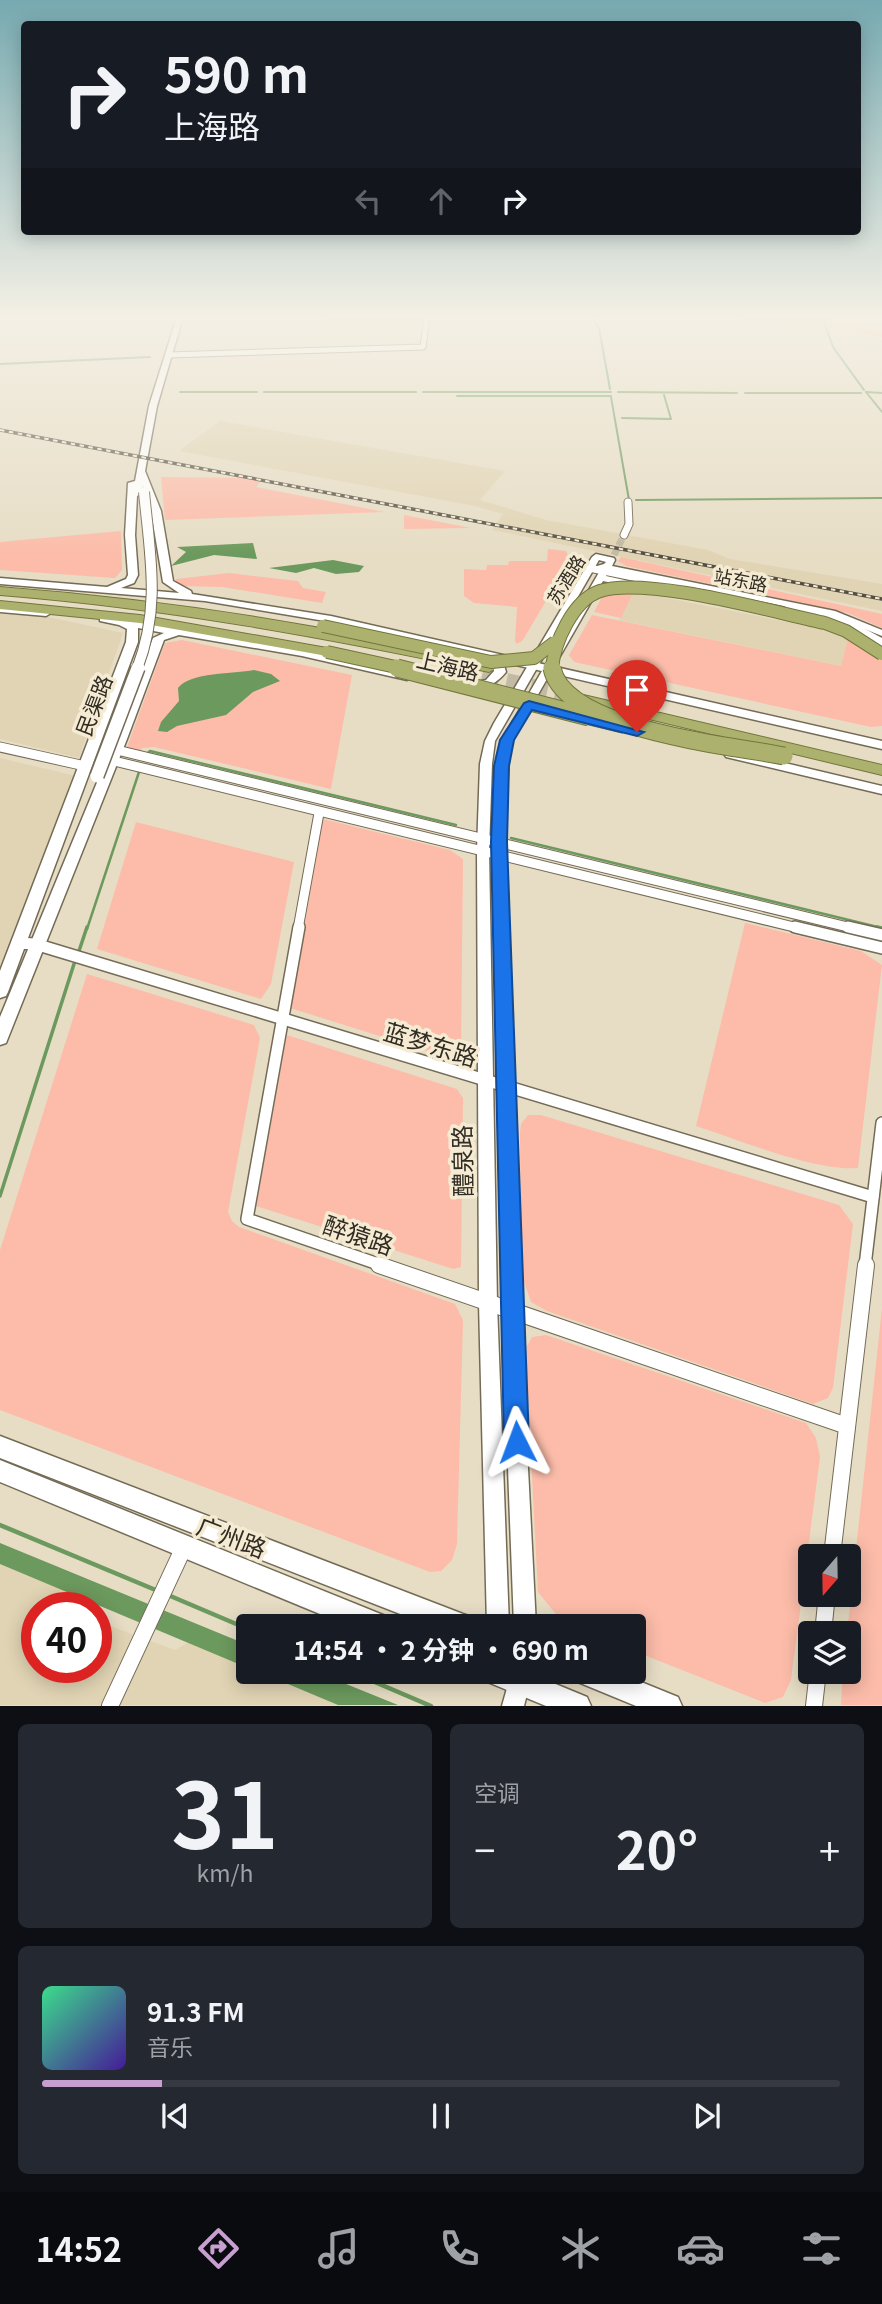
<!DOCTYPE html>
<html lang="zh">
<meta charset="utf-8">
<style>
:root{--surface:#171b24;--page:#242831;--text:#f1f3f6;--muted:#9ea1a6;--line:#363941;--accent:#c79fd1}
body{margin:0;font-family:Georgia,"Noto Sans SC",serif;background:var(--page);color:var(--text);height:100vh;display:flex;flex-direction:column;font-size:26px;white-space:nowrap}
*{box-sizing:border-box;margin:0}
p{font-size:23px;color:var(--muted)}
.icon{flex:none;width:38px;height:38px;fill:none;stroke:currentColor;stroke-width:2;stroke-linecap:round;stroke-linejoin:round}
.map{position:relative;height:1706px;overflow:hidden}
.drawer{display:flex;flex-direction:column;gap:18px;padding:18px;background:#0d0f14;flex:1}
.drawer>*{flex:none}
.guide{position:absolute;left:21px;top:21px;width:840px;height:214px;border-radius:7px;box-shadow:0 4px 18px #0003;background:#171b24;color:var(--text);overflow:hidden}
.needle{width:46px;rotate:200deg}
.fabs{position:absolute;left:798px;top:1544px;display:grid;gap:14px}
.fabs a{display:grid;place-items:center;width:63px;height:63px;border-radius:7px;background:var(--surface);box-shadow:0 4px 18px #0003;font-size:35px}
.speed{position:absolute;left:21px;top:1592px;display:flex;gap:14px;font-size:35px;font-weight:700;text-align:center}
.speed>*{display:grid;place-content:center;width:91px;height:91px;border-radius:50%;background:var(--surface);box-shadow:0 4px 18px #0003;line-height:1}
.speed .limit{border:10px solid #d22;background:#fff;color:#111}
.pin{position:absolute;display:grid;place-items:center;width:60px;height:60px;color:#fff;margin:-72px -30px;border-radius:50% 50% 50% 0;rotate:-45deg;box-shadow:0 0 7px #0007}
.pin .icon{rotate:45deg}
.me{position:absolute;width:77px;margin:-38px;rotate:357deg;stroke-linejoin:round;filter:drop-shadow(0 0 5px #0008)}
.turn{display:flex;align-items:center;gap:24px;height:147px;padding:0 28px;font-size:32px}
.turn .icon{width:91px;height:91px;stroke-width:2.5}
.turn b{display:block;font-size:49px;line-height:60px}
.lanes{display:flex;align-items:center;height:66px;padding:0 28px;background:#0003;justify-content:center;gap:35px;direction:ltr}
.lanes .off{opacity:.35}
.big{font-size:52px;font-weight:700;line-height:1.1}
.drawer .card{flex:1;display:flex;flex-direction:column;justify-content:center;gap:10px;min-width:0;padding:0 24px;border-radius:10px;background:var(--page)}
.drawer .dial{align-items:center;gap:0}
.dial b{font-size:91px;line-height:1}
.song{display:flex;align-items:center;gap:21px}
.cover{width:84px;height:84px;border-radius:10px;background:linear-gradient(135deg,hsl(150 70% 55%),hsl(260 70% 35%))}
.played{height:7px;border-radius:4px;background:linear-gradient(90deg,var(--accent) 15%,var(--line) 15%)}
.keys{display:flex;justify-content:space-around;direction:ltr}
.heat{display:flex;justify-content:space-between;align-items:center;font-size:38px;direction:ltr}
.drawer .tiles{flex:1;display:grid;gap:18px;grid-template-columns:1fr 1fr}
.card:last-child{grid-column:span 2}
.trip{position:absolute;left:236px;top:1614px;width:410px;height:70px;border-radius:7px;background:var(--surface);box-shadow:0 4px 18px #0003;font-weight:700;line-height:70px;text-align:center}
.dock{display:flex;height:112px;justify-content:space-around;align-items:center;background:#090b0e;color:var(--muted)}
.dock .icon{width:49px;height:49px}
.dock .active{color:var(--accent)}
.dock b{font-size:32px;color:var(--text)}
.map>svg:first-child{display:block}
.built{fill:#e1d4b4}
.green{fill:#fcbca9}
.water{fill:#6c995d}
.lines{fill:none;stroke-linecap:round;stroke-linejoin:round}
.stream-far3{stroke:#6c995d;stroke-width:2}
.stream-far2{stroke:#6c995d;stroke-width:2.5}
.stream-far1{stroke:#6c995d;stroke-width:3.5}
.stream{stroke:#6c995d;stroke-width:4.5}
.minor-tunnel{stroke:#c2baa5;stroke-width:7;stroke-dasharray:7 3.5;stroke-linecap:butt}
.trunk-tunnel{stroke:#c2baa5;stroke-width:17;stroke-dasharray:17 8;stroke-linecap:butt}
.minor-far4-casing{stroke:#746b56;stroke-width:7}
.minor-far3-casing{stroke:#746b56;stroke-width:9}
.minor-far2-casing{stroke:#746b56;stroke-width:11}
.minor-far1-casing{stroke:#746b56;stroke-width:14}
.minor-casing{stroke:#746b56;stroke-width:18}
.tertiary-casing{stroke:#746b56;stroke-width:3}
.secondary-casing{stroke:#746b56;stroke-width:3}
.trunk-casing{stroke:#73763c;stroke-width:2}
.minor-far4{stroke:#fff;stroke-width:5}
.minor-far3{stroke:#fff;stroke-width:7}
.minor-far2{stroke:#fff;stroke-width:9}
.minor-far1{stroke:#fff;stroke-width:11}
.minor{stroke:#fff;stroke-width:16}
.tertiary{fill:#fff;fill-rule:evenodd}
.secondary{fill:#fff;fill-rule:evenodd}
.trunk{fill:#acb26e;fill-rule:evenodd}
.rail-casing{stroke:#554f43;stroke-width:3.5}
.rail{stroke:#f5ead2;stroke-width:2;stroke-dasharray:4.5;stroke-linecap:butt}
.secondary-bridge-far1-casing{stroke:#746b56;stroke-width:12;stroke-linecap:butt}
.secondary-bridge-casing{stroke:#746b56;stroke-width:16;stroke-linecap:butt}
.trunk-bridge-far1-casing{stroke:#73763c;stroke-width:14;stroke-linecap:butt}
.trunk-bridge-casing{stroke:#73763c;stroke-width:19;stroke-linecap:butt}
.secondary-bridge-far1{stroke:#fff;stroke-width:10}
.secondary-bridge{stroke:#fff;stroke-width:13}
.trunk-bridge-far1{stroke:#acb26e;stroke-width:12}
.trunk-bridge{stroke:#acb26e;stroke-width:17}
.route{fill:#1a73e8;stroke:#114b97;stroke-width:2}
.labels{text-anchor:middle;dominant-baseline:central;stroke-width:7;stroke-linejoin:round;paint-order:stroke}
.far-street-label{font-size:18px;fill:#302c23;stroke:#f5ead2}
.street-label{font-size:21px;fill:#302c23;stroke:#f5ead2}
.near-street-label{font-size:24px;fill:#302c23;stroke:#f5ead2}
</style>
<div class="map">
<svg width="882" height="1706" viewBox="0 0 882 1706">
<rect width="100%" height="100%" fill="#e7ddc5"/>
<g class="built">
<polygon points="220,421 505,471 480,500 546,520 708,550 730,559 882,584 882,611 492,530 503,514 475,506 179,451"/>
<polygon points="631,591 843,633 849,635 842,666 619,620 633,593"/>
<polygon points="0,614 48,617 123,633 79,758 0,739"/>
<polygon points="0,758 76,776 0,973"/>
<polygon points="0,1559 95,1599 95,1608 37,1608 37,1668 96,1668 96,1616 97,1621 175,1650 192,1640 248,1663 248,1671 267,1671 347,1705 0,1705"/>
</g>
<g class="green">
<polygon points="325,317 427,317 426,326 321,327"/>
<polygon points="717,317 818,317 882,327 882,337 831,328"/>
<polygon points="161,477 255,478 262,480 256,487 385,512 165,520"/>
<polygon points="404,515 471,528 404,529"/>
<polygon points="121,531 122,570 115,578 0,570 0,542"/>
<polygon points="548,549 566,551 570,560 523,640 517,644 515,641 517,607 474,603 464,596 464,569 486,570 487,565 508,565 509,561 547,561"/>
<polygon points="621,557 882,614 882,628 848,613 626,566 618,561"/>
<polygon points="229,573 298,581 303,588 326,592 322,603 222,587 179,586 176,582 176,579"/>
<polygon points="607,587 633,593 621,618 594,612"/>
<polygon points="592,615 841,666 849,635 882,658 882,726 871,727 574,662 569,655"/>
<polygon points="182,640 352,675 331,789 154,747 142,748 140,753 126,750 165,643"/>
<polygon points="323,819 450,850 463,859 461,1051 440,1055 290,1008"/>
<polygon points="136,822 294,862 271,984 261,999 97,949"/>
<path d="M 745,923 L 861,951 L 882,965 L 858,1168 C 816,1172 739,1140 696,1126 Z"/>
<polygon points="87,974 254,1025 260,1038 228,1212 232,1221 239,1227 455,1304 463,1320 457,1544 452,1560 441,1571 430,1572 0,1410 0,1250"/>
<polygon points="287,1035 457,1089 463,1098 461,1267 453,1269 256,1206"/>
<polygon points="528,1115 541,1115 839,1205 853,1224 833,1388 828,1398 813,1404 547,1311 531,1302 521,1273 520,1132 521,1124"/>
<polygon points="882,1308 882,1705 841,1705 843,1671 849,1671 847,1633"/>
<polygon points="546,1335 806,1423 816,1438 820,1457 791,1680 783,1697 765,1703 634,1651 634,1626 564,1624 538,1592 526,1360 527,1346 532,1337"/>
</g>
<g class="water">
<polygon points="253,543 257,559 214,555 171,566 186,552 177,547"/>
<polygon points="333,560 364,566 359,572 336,574 314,568 296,573 269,568"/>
<path d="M 254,670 L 271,674 L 280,681 L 253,692 L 226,715 L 177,726 L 167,732 L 158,731 L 161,722 L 179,701 L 178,688 C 190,672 234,674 254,670 Z"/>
<polygon points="0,1543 248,1645 248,1668 0,1564"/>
<polygon points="257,1671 314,1671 398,1705 338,1705"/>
</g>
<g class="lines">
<g class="stream-far3">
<polyline points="592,317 599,328 610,389"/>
<polyline points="824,317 825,322"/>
<polyline points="825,325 833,347 864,390"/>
<polyline points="0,364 150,357"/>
<polyline points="180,392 257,392"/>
<polyline points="264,392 416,392"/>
<polyline points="423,392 611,392"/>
<polyline points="618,392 737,393"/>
<polyline points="866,392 882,412"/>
<polyline points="866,392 882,393"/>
<polyline points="745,393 861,393"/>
<polyline points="457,396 611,396"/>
<polyline points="611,397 629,500"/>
<polyline points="622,418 671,419 664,395"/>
<polyline points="636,500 882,498"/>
</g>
<g class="stream-far2">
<polyline points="146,755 150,751 456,825"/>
<polyline points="511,838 882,928"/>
<polyline points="87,929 139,772"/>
</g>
<g class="stream-far1">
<polyline points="877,927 882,928"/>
<polyline points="79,951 87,927"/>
<polyline points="0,1196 74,964"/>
</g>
<g class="stream">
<polyline points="0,1525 158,1591"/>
<polyline points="168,1595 248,1629"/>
<polyline points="349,1671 431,1706"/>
</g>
<polyline class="minor-tunnel" points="614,555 624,535"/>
<polyline class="trunk-tunnel" points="482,676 575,697"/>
<defs>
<polyline id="minor-far4" points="168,355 423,347 427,317"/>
<g id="minor-far3">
<polyline points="624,535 629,524 628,502"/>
<polyline points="589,568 687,588"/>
<polyline points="788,608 847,623 882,642"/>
</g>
<g id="minor-far2">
<polyline points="0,747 85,766"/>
<polyline points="117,750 856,929"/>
<polyline points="114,761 802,929"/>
<polyline points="298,929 319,813"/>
</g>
<g id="minor-far1">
<polyline points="299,927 247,1219 384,1266"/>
<polyline points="795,927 882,948"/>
<polyline points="848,927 882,935"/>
<polyline points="17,943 35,944 873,1197"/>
<polyline points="865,1266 882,1123"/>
</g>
<g id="minor">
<polyline points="379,1265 847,1426"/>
<polyline points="832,1556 866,1265"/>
<polyline points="823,1633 827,1594"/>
<polyline points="110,1706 184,1547"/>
<polyline points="814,1706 818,1671"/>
</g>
<g id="tertiary">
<polygon points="596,554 614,558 615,560 612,566 835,611 882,630 882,636 832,616 609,570 606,576 638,583 640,585 635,588 603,581 512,740 508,766 505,842 520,1310 536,1626 514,1626 502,1310 493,842 496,766 502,740 601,569 597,566 604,564 606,562 599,560 495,741 492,764 489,850 497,1303 509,1626 487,1626 479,1303 477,850 480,764 485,741 494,723 592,557"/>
<polygon points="845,625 882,642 882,649 842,630 842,626"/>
<polygon points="520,1671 527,1674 530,1682 524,1706 502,1706 511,1674"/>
</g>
<g id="secondary">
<path d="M 177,317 L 183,317 L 157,406 L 145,471 L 161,511 L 173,581 L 191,591 L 192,594 L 331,616 L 882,741 L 882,749 L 503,662 L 506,672 C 495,685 485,690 468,688 L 468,684 L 486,680 L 494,671 L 493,665 L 482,657 L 331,622 L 205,601 L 0,584 L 0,578 L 107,587 L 126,579 L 128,575 L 125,535 L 128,483 L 135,481 L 149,406 ZM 143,486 L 151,511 L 163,582 L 179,593 L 121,588 L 134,583 L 138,575 L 135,535 L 137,496 L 142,493 Z"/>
<polygon points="0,606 46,610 51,613 46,616 0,612"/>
<polygon points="104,616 302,650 407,674 413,677 407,680 302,656 179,635 164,640 127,739 8,1038 6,1043 0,1045 0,1017 115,739 153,638 164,633 138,628 138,642 8,992 6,996 0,998 0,971 126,642 127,629 119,625 100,621 100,617"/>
<polygon points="577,713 626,725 628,728 622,732 573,720 571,717"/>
<polygon points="730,750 882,786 882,794 726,757 724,754 726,751"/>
<polygon points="0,1436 463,1614 472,1617 475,1626 431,1626 0,1458"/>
<polygon points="0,1460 388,1617 391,1626 349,1626 0,1482"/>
<polygon points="480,1671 524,1671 587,1697 591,1706 546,1706 483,1680"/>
<polygon points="570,1671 614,1671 678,1697 682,1706 636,1706 573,1680"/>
</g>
<g id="trunk">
<path d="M 0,587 C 166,600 333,625 494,665 L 496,668 L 489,672 C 327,638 165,608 0,595 Z"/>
<polygon points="0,601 140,615 327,648 334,652 327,656 140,623 0,609"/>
<polygon points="575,693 882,765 882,775 570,700 568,697"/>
</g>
</defs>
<use href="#minor-far4" class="minor-far4-casing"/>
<use href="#minor-far3" class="minor-far3-casing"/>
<use href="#minor-far2" class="minor-far2-casing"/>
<use href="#minor-far1" class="minor-far1-casing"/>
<use href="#minor" class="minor-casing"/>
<use href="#tertiary" class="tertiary-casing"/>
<use href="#secondary" class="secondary-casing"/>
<use href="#trunk" class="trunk-casing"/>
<use href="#minor-far4" class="minor-far4"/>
<use href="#minor-far3" class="minor-far3"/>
<use href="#minor-far2" class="minor-far2"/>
<use href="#minor-far1" class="minor-far1"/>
<use href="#minor" class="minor"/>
<use href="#tertiary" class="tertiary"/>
<use href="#secondary" class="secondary"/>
<use href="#trunk" class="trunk"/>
<defs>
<polyline id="rail" points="0,430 882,599"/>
</defs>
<use href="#rail" class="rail-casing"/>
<use href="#rail" class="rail"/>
<defs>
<path id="secondary-bridge-far1" d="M 137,669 C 161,607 150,556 144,492"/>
<polyline id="secondary-bridge" points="97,776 138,668"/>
<g id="trunk-bridge-far1">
<polyline points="323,626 491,662 534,658 555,642"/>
<polyline points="327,652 405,669"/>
<path d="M 552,669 C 554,643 573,600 600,591 C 646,576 773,612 825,623 L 846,631 L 882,654"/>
</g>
<g id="trunk-bridge">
<polyline points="397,668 589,717"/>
<path d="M 552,668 C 564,730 730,745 784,756"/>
</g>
</defs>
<use href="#secondary-bridge-far1" class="secondary-bridge-far1-casing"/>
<use href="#secondary-bridge" class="secondary-bridge-casing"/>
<use href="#trunk-bridge-far1" class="trunk-bridge-far1-casing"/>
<use href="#trunk-bridge" class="trunk-bridge-casing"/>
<use href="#secondary-bridge-far1" class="secondary-bridge-far1"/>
<use href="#secondary-bridge" class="secondary-bridge"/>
<use href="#trunk-bridge-far1" class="trunk-bridge-far1"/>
<use href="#trunk-bridge" class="trunk-bridge"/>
</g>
<linearGradient id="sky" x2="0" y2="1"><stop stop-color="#76a9b0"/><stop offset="0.57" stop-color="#f4f0e5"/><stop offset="1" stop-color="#f4f0e5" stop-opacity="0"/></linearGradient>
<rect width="882" height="556" fill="url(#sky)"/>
<polygon class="route" points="529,701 644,732 637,736 532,710 514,740 509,766 507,842 529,1442 526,1451 517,1454 508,1451 504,1442 491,842 494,766 500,740 524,703"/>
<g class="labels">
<g class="far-street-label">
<text transform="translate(565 579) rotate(-58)">苏酒路</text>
<text transform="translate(741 579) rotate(11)">站东路</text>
</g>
<g class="street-label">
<text transform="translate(448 665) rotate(13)">上海路</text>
<text transform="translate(93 705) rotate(-69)">民渠路</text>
</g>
<g class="near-street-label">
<text transform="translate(431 1043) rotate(17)">蓝梦东路</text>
<text transform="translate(461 1161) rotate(-91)">醴泉路</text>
<text transform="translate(359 1234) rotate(19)">醉猿路</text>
<text transform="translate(232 1536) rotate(21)">广州路</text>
</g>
</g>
</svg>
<div class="fabs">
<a><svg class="needle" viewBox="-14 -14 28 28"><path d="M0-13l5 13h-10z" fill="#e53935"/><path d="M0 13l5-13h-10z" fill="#9ea1a6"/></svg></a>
<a><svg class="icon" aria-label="layers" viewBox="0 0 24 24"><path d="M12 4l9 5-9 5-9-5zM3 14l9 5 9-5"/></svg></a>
</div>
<div class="speed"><div class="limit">40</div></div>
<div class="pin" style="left:637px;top:732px;background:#d93025"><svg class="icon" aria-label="arrive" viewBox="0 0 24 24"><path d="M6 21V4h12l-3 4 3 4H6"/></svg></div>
<svg class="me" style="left:517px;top:1442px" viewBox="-20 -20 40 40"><path d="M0-17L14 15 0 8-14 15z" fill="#1a73e8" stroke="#fff" stroke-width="4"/></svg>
<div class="trip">14:54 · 2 分钟 · 690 m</div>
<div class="guide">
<div class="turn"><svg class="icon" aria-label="right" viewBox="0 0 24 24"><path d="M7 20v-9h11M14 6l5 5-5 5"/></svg><div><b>590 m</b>上海路</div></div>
<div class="lanes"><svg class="icon off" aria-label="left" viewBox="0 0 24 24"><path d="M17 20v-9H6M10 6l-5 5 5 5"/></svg><svg class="icon off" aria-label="ahead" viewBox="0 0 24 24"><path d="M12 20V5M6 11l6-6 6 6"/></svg><svg class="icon" aria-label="right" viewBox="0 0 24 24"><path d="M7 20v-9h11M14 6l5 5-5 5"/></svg></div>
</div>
</div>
<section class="drawer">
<div class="tiles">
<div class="card dial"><b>31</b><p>km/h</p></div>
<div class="card"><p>空调</p>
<div class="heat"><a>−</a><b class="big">20°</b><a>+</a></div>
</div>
<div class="card">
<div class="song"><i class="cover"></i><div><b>91.3 FM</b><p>音乐</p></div></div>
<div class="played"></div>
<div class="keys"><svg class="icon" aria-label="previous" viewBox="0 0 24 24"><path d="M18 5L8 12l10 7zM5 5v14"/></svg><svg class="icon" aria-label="pause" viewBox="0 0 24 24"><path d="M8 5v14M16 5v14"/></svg><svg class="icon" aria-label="next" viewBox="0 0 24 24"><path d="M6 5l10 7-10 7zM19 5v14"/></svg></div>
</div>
</div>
</section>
<nav class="dock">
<b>14:52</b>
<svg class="icon active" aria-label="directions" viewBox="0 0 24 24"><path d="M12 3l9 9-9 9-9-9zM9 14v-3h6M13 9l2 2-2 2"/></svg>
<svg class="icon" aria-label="music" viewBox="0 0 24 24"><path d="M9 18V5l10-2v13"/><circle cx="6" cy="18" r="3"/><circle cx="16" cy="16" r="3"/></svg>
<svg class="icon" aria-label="phone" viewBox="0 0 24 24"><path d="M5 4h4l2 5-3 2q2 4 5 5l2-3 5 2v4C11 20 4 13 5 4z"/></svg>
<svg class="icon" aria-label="climate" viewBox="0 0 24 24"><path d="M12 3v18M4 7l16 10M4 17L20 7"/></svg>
<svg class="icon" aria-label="car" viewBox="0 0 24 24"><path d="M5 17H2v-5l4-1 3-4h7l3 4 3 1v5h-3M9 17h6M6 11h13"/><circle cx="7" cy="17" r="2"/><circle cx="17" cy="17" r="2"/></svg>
<svg class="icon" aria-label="filters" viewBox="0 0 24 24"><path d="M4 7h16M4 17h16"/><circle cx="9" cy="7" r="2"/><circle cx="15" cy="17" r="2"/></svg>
</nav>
